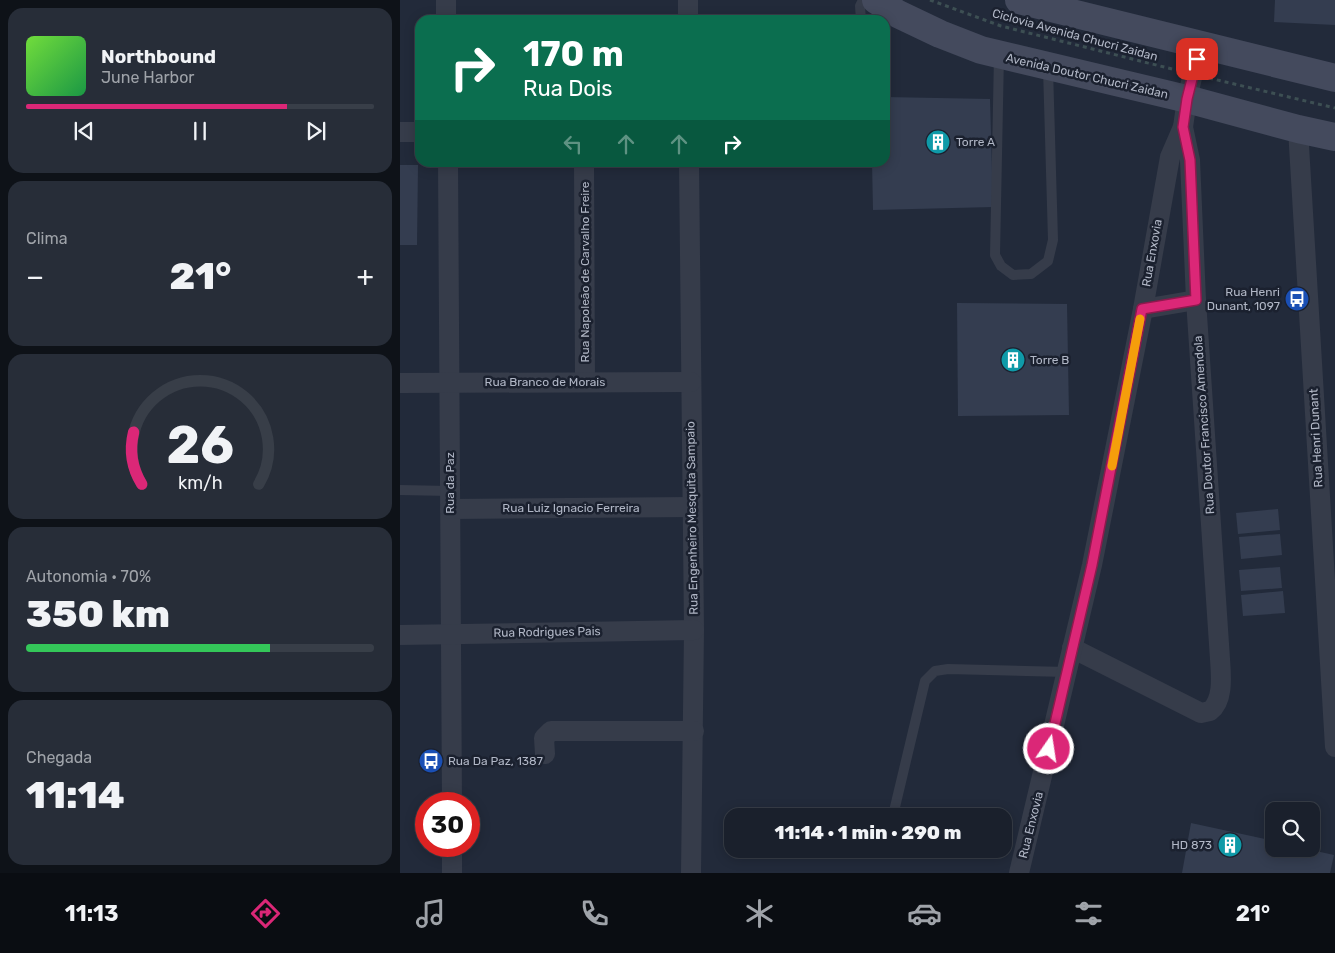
<!DOCTYPE html>
<html lang="pt">
<meta charset="utf-8">
<style>
:root{--surface:#1a202c;--page:#272d38;--text:#f1f3f6;--muted:#9fa3a9;--line:#383e48;--accent:#db2777}
body{margin:0;font-family:Rubik,sans-serif;background:var(--page);color:var(--text);height:100vh;display:flex;flex-direction:column;font-size:19px;white-space:nowrap}
*{box-sizing:border-box;margin:0}
p{font-size:16px;color:var(--muted)}
.icon{flex:none;width:28px;height:28px;fill:none;stroke:currentColor;stroke-width:2;stroke-linecap:round;stroke-linejoin:round}
.map{position:relative;flex:1;overflow:hidden}
.sheet{display:flex;flex-direction:column;gap:8px;padding:8px;background:#0e1218;width:400px}
.sheet>*{flex:none}
.banner{position:absolute;left:15px;top:15px;width:475px;height:152px;border-radius:15px;box-shadow:0 2px 12px #0003,0 0 0 1px var(--line);background:#0b6e4f;color:#fff;overflow:hidden}
.controls{position:absolute;left:865px;top:802px;display:grid;gap:10px}
.controls a{display:grid;place-items:center;width:55px;height:55px;border-radius:10px;background:var(--surface);box-shadow:0 2px 12px #0003,0 0 0 1px var(--line);font-size:25px}
.speed{position:absolute;left:15px;top:792px;display:flex;gap:10px;font-size:25px;font-weight:700;text-align:center}
.speed>*{display:grid;place-content:center;width:65px;height:65px;border-radius:50%;background:var(--surface);box-shadow:0 2px 12px #0003,0 0 0 1px var(--line);line-height:1}
.speed .limit{border:8px solid #d22;background:#fff;color:#111}
.pin{position:absolute;display:grid;place-items:center;width:42px;height:42px;color:#fff;margin:-21px;border-radius:10px;box-shadow:0 2px 8px #0006}
.me{position:absolute;width:55px;margin:-28px;rotate:13deg;stroke-linejoin:round;filter:drop-shadow(0 0 4px #0008)}
.turn{display:flex;align-items:center;gap:18px;height:105px;padding:0 25px;font-size:22px}
.turn .icon{width:65px;height:65px;stroke-width:2.5}
.turn b{display:block;font-size:35px;line-height:42px}
.lanes{display:flex;align-items:center;height:48px;padding:0 25px;background:#0003;justify-content:center;gap:25px;direction:ltr}
.lanes .off{opacity:.35}
.big{font-size:38px;font-weight:800;line-height:1.1}
.sheet .tile{flex:1;display:flex;flex-direction:column;justify-content:center;gap:8px;min-width:0;padding:0 18px;border-radius:15px;background:var(--page)}
.sheet .dial{align-items:center;gap:0}
.dial svg{height:130px;overflow:visible;fill:none;stroke:var(--line);stroke-width:7;stroke-linecap:round;text-anchor:middle}
.dial text{fill:var(--text);stroke:none}
.song{display:flex;align-items:center;gap:15px}
.cover{width:60px;height:60px;border-radius:8px;background:linear-gradient(135deg,hsl(100 70% 55%),hsl(140 70% 35%))}
.played{height:5px;border-radius:2px;background:linear-gradient(90deg,var(--accent) 75%,var(--line) 75%)}
.keys{display:flex;justify-content:space-around;direction:ltr}
.heat{display:flex;justify-content:space-between;align-items:center;font-size:28px;direction:ltr}
.charge{height:8px;border-radius:4px;background:linear-gradient(90deg,#34c759 70%,var(--line) 0)}
.trip{position:absolute;left:324px;top:808px;width:288px;height:50px;border-radius:15px;background:var(--surface);box-shadow:0 2px 12px #0003,0 0 0 1px var(--line);font-weight:800;line-height:50px;text-align:center}
.tab-bar{display:flex;height:80px;justify-content:space-around;align-items:center;background:#0a0d12;color:var(--muted)}
.tab-bar .icon{width:35px;height:35px}
.tab-bar .selected{color:var(--accent)}
.tab-bar b{font-size:22px;color:var(--text)}
main{display:flex;flex:1;min-height:0}
.map>svg:first-child{display:block}
.building{fill:#343d50}
.lines{fill:none;stroke-linecap:round;stroke-linejoin:round}
.path{stroke:#3d4f53;stroke-width:3;stroke-dasharray:4 4;stroke-linecap:butt}
.service{stroke:#363c4a;stroke-width:10}
.minor{stroke:#363c4a;stroke-width:20}
.secondary{stroke:#444a5d;stroke-width:28}
.route-casing{stroke:#8e194d;stroke-width:12}
.route{stroke:#db2777;stroke-width:9}
.slow{stroke:#f59e0b;stroke-width:9}
.labels{text-anchor:middle;dominant-baseline:central;stroke-width:5;stroke-linejoin:round;paint-order:stroke}
.street-label{font-size:12px;fill:#b1b7c6;stroke:#1b212f}
.poi-label{font-size:12px;fill:#b1b7c6;stroke:#1b212f;text-anchor:start}
</style>
<main>
<section class="sheet">
<div class="tile">
<div class="song"><i class="cover"></i><div><b>Northbound</b><p>June Harbor</p></div></div>
<div class="played"></div>
<div class="keys"><svg class="icon" aria-label="previous" viewBox="0 0 24 24"><path d="M18 5L8 12l10 7zM5 5v14"/></svg><svg class="icon" aria-label="pause" viewBox="0 0 24 24"><path d="M8 5v14M16 5v14"/></svg><svg class="icon" aria-label="next" viewBox="0 0 24 24"><path d="M6 5l10 7-10 7zM19 5v14"/></svg></div>
</div>
<div class="tile"><p>Clima</p>
<div class="heat"><a>−</a><b class="big">21°</b><a>+</a></div>
</div>
<div class="tile dial"><svg viewBox="0 0 100 80">
<path d="M14 69A42 42 0 1 1 86 69"/>
<path d="M14 69A42 42 0 0 1 9 37" stroke="#db2777"/>
<text x="50" y="56" font-size="32" font-weight="700">26</text>
<text x="50" y="72" font-size="11">km/h</text>
</svg></div>
<div class="tile"><p>Autonomia · 70%</p><b class="big">350 km</b><div class="charge"></div></div>
<div class="tile"><p>Chegada</p><b class="big">11:14</b></div>
</section>
<div class="map">
<svg width="935" height="873" viewBox="0 0 935 873">
<rect width="100%" height="100%" fill="#222a3a"/>
<g class="building">
<polygon points="875,0 935,0 935,25 874,22"/>
<polygon points="485,97 590,99 593,207 473,210 472,162 485,162"/>
<polygon points="0,165 18,165 17,245 0,245"/>
<polygon points="557,303 667,304 669,415 558,416"/>
<polygon points="878,509 880,530 838,534 836,513"/>
<polygon points="880,534 882,555 841,559 839,537"/>
<polygon points="880,567 882,588 841,591 839,570"/>
<polygon points="883,591 885,613 843,616 841,595"/>
<polygon points="791,823 874,841 874,849 907,849 934,855 930,873 782,873"/>
</g>
<g class="lines">
<g class="path">
<polyline points="530,0 601,26 776,70"/>
<polyline points="809,78 935,108"/>
</g>
<g class="service">
<polyline points="461,20 460,6 463,0"/>
<polyline points="599,55 595,255 601,266 613,275 631,274 648,261 653,240 648,68"/>
<polyline points="0,490 49,491"/>
<polyline points="495,807 525,681 535,671 548,669 667,672"/>
</g>
<g class="minor">
<polyline points="46,0 46,20"/>
<polyline points="288,0 288,20"/>
<polyline points="898,129 935,747"/>
<polyline points="0,132 20,132"/>
<polyline points="48,162 52,804"/>
<polyline points="184,162 185,382"/>
<polyline points="289,162 294,630 291,873"/>
<polyline points="743,309 796,300"/>
<polyline points="0,383 291,382"/>
<polyline points="50,509 292,507"/>
<polyline points="0,635 294,630"/>
<path d="M 672,648 L 801,713 L 810,711 C 824,700 821,675 820,659 L 796,300 L 790,160 L 783,127"/>
<polyline points="145,754 144,738 151,731 294,731"/>
<polyline points="52,846 52,873"/>
<polyline points="619,873 692,565 743,309 770,157 783,127 787,99 800,44"/>
</g>
<g class="secondary">
<polyline points="476,0 498,14 540,34 581,50 787,99 898,129 935,137"/>
<polyline points="619,0 935,78"/>
</g>
</g>
<g class="lines">
<defs>
<polyline id="route" points="649,749 692,565 742,309 796,300 790,160 783,127 787,99 797,59"/>
</defs>
<use href="#route" class="route-casing"/>
<use href="#route" class="route"/>
<polyline class="slow" points="712,466 740,319"/>
</g>
<defs>
<symbol id="building-disc" viewBox="-11 -11 22 22"><circle r="9.5" fill="#0f9aa8" stroke="#1b212f"/><path d="M-4-6H4V6H1V3H-1V6H-4ZM-2.5-4.3h1.7v1.8h-1.7ZM.8-4.3h1.7v1.8H.8ZM-2.5-1h1.7V.8h-1.7ZM.8-1h1.7V.8H.8Z" fill="#fff"/></symbol>
<symbol id="bus-disc" viewBox="-11 -11 22 22"><circle r="9.5" fill="#1a4fb4" stroke="#1b212f"/><path d="M-5-6H5V4H4V6H2V4H-2V6H-4V4H-5ZM-3.5-4V0h7V-4ZM-3.5 1.2v1.5H-2V1.2ZM2 1.2v1.5H3.5V1.2Z" fill="#fff"/></symbol>
</defs>
<g fill-rule="evenodd">
<use href="#building-disc" x="524" y="128" width="28" height="28"/>
<use href="#bus-disc" x="883" y="285" width="28" height="28"/>
<use href="#building-disc" x="599" y="346" width="28" height="28"/>
<use href="#bus-disc" x="17" y="747" width="28" height="28"/>
<use href="#building-disc" x="816" y="831" width="28" height="28"/>
</g>
<g class="labels">
<g class="street-label">
<text transform="translate(675 35) rotate(15)">Ciclovia Avenida Chucri Zaidan</text>
<text transform="translate(687 76) rotate(13)">Avenida Doutor Chucri Zaidan</text>
<text transform="translate(752 253) rotate(-80)">Rua Enxovia</text>
<text transform="translate(185 272) rotate(-90)">Rua Napoleão de Carvalho Freire</text>
<text x="145" y="382">Rua Branco de Morais</text>
<text transform="translate(804 425) rotate(-94)">Rua Doutor Francisco Amendola</text>
<text transform="translate(916 438) rotate(-93)">Rua Henri Dunant</text>
<text transform="translate(50 483) rotate(-90)">Rua da Paz</text>
<text x="171" y="508">Rua Luiz Ignacio Ferreira</text>
<text transform="translate(292 518) rotate(-91)">Rua Engenheiro Mesquita Sampaio</text>
<text transform="translate(147 632) rotate(-1)">Rua Rodrigues Pais</text>
<text transform="translate(631 825) rotate(-76)">Rua Enxovia</text>
</g>
<g class="poi-label">
<text x="556" y="142">Torre A</text>
<text x="880" y="292" text-anchor="end">Rua Henri<tspan x="880" dy="14">Dunant, 1097</tspan></text>
<text x="630" y="360">Torre B</text>
<text x="48" y="761">Rua Da Paz, 1387</text>
<text x="812" y="845" text-anchor="end">HD 873</text>
</g>
</g>
</svg>
<div class="controls">
<a><svg class="icon" aria-label="search" viewBox="0 0 24 24"><circle cx="10" cy="10" r="6"/><path d="M15 15l6 6"/></svg></a>
</div>
<div class="speed"><div class="limit">30</div></div>
<div class="pin" style="left:797px;top:59px;background:#d93025"><svg class="icon" aria-label="arrive" viewBox="0 0 24 24"><path d="M6 21V4h12l-3 4 3 4H6"/></svg></div>
<svg class="me" style="left:649px;top:749px" viewBox="-20 -20 40 40"><circle r="17" fill="#db2777" stroke="#fff" stroke-width="3"/><path d="M0-11L8 9 0 5-8 9z" fill="#fff"/></svg>
<div class="trip">11:14 · 1 min · 290 m</div>
<div class="banner">
<div class="turn"><svg class="icon" aria-label="right" viewBox="0 0 24 24"><path d="M7 20v-9h11M14 6l5 5-5 5"/></svg><div><b>170 m</b>Rua Dois</div></div>
<div class="lanes"><svg class="icon off" aria-label="left" viewBox="0 0 24 24"><path d="M17 20v-9H6M10 6l-5 5 5 5"/></svg><svg class="icon off" aria-label="ahead" viewBox="0 0 24 24"><path d="M12 20V5M6 11l6-6 6 6"/></svg><svg class="icon off" aria-label="ahead" viewBox="0 0 24 24"><path d="M12 20V5M6 11l6-6 6 6"/></svg><svg class="icon" aria-label="right" viewBox="0 0 24 24"><path d="M7 20v-9h11M14 6l5 5-5 5"/></svg></div>
</div>
</div>
</main>
<nav class="tab-bar">
<b>11:13</b>
<svg class="icon selected" aria-label="directions" viewBox="0 0 24 24"><path d="M12 3l9 9-9 9-9-9zM9 14v-3h6M13 9l2 2-2 2"/></svg>
<svg class="icon" aria-label="music" viewBox="0 0 24 24"><path d="M9 18V5l10-2v13"/><circle cx="6" cy="18" r="3"/><circle cx="16" cy="16" r="3"/></svg>
<svg class="icon" aria-label="phone" viewBox="0 0 24 24"><path d="M5 4h4l2 5-3 2q2 4 5 5l2-3 5 2v4C11 20 4 13 5 4z"/></svg>
<svg class="icon" aria-label="climate" viewBox="0 0 24 24"><path d="M12 3v18M4 7l16 10M4 17L20 7"/></svg>
<svg class="icon" aria-label="car" viewBox="0 0 24 24"><path d="M5 17H2v-5l4-1 3-4h7l3 4 3 1v5h-3M9 17h6M6 11h13"/><circle cx="7" cy="17" r="2"/><circle cx="17" cy="17" r="2"/></svg>
<svg class="icon" aria-label="filters" viewBox="0 0 24 24"><path d="M4 7h16M4 17h16"/><circle cx="9" cy="7" r="2"/><circle cx="15" cy="17" r="2"/></svg>
<b>21°</b>
</nav>
